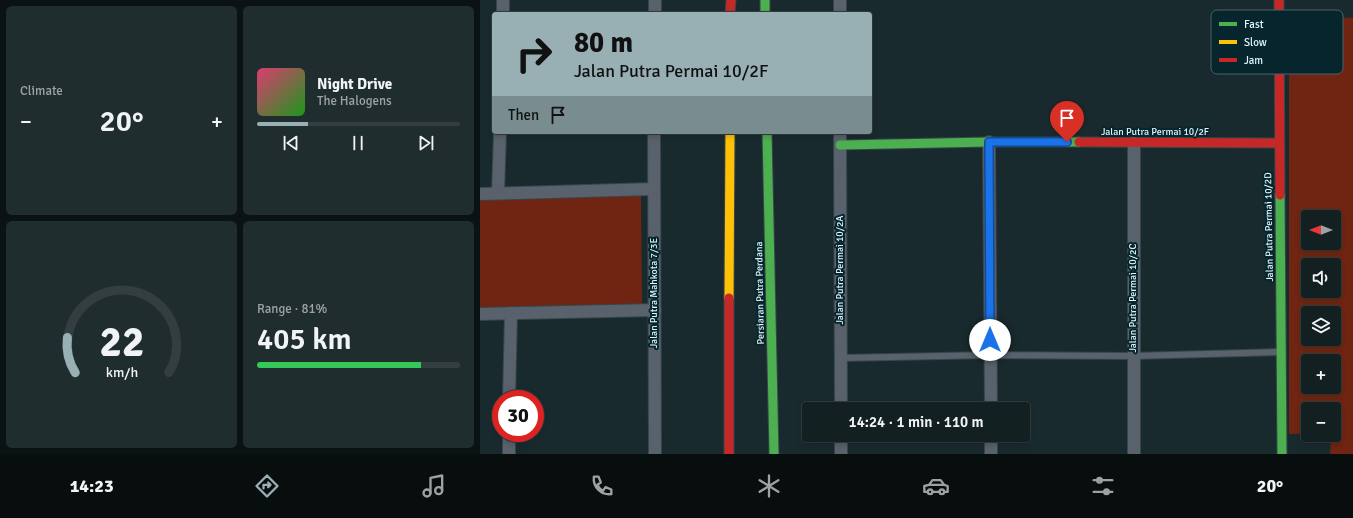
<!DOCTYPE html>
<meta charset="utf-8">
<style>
:root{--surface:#132022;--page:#202d2f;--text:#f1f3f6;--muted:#9da3a5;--line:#323e40;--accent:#98afb4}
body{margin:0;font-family:Signika,sans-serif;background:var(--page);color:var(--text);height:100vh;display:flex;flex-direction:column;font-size:15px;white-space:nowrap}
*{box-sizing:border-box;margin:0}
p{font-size:13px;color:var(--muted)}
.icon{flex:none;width:22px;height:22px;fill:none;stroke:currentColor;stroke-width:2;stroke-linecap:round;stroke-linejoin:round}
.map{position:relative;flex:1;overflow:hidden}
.drawer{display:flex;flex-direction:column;gap:6px;padding:6px;background:#0a1213;width:480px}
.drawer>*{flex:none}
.banner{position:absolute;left:12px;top:12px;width:380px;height:122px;border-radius:4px;box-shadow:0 2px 6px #0003,0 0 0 1px var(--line);background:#98afb4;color:#111;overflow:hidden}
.needle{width:26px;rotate:270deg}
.fabs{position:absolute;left:821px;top:210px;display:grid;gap:8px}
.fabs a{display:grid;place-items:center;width:40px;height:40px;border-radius:4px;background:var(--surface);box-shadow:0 2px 6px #0003,0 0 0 1px var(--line);font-size:20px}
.speed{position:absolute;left:12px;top:390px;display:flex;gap:8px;font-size:20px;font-weight:700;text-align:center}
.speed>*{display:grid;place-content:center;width:52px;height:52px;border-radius:50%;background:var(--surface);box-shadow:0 2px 6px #0003,0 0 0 1px var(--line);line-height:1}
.speed .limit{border:6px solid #d22;background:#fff;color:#111}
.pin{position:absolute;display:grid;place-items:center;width:34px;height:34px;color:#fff;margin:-41px -17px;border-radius:50% 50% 50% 0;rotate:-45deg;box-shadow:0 0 4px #0007}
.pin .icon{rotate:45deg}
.me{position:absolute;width:44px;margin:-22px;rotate:0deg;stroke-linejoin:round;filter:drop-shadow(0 0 3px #0008)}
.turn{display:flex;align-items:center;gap:14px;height:84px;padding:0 16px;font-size:18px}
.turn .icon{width:52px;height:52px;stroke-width:2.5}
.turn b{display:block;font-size:28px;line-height:34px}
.then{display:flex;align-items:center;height:38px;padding:0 16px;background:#0003;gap:8px;font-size:15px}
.big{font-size:30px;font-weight:600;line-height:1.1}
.drawer .widget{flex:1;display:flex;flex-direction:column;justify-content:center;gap:6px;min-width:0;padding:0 14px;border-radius:6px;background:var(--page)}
.drawer .dial{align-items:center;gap:0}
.dial svg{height:104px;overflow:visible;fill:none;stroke:var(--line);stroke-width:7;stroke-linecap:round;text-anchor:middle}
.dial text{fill:var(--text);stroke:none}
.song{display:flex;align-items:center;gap:12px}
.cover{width:48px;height:48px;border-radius:6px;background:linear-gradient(135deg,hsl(340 70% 55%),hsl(120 70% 35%))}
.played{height:4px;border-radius:2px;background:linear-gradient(90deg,var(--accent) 25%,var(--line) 25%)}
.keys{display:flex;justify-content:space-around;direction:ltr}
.heat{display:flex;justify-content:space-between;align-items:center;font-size:22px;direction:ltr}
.charge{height:6px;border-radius:3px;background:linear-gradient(90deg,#34c759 81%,var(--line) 0)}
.drawer .tiles{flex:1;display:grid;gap:6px;grid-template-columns:repeat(2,1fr)}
.trip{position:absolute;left:322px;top:402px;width:228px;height:40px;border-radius:4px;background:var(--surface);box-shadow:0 2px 6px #0003,0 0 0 1px var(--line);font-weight:600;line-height:40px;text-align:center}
.tabs{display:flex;height:64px;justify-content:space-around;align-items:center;background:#080d0e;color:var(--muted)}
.tabs .icon{width:28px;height:28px}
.tabs .active{color:var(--accent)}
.tabs b{font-size:18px;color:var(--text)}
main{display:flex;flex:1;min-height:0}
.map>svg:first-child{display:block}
.green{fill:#6f2511;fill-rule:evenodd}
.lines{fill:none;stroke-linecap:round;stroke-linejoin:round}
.lane-casing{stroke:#364649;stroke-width:8}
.street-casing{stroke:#364649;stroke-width:14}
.fast-casing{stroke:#364649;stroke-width:11}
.slow-casing{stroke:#364649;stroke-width:11}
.jam-casing{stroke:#364649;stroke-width:11}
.lane{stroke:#58616c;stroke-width:6}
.street{stroke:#58616c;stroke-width:12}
.fast{stroke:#4caf50;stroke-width:9}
.slow{stroke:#ffc107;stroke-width:9}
.jam{stroke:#c62828;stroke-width:9}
.route-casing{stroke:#114b97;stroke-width:10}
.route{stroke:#1a73e8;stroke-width:7}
.labels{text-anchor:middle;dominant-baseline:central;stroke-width:4;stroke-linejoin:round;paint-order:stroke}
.street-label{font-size:10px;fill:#dcf6fc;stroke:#07252c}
.key{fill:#07252c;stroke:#47646a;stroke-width:1}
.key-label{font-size:11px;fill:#dcf6fc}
</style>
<main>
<section class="drawer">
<div class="tiles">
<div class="widget"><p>Climate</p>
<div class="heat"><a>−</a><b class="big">20°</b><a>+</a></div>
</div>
<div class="widget">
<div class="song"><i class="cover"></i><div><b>Night Drive</b><p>The Halogens</p></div></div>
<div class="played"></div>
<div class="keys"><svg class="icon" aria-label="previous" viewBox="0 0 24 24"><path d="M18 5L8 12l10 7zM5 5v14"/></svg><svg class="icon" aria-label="pause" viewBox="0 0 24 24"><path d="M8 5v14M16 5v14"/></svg><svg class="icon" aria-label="next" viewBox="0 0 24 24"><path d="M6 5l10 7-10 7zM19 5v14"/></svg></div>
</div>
<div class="widget dial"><svg viewBox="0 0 100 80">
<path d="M14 69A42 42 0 1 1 86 69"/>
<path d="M14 69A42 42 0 0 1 8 42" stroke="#98afb4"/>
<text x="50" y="56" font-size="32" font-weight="700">22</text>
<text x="50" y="72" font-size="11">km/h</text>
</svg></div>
<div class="widget"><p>Range · 81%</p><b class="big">405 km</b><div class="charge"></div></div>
</div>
</section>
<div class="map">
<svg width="873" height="454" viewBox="0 0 873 454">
<rect width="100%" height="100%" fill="#192a2e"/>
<g class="green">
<path d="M 809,15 L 873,18 L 873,454 L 850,454 L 851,435 L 854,435 L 854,409 L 828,409 L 828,434 L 809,434 ZM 828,217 L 854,217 L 854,243 L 828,243 ZM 828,265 L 854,265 L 854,291 L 828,291 ZM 828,313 L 854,313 L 854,339 L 828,339 ZM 828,361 L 854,361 L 854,387 L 828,387 Z"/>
<polygon points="161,195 162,307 0,311 0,199"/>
</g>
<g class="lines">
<defs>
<polyline id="lane" points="361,358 511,355 653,356 799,352"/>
<g id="street">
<polyline points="23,14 23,0"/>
<polyline points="175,14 175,0"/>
<polyline points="360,14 360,0"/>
<polyline points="174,132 175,454"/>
<polyline points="360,132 361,409"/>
<polyline points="509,142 511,409"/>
<polyline points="18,193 20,132"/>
<polyline points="0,194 174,189"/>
<polyline points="0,314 175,310"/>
<polyline points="29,399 31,313"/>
<polyline points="361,435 361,454"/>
<polyline points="511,435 511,454"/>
<polyline points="29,454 29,433"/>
<polyline points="654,454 654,143"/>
</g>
<g id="fast">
<polyline points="285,0 285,14"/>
<polyline points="287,132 294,454"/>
<polyline points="360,145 509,142 599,142"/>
<polyline points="800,195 802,454"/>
</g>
<polyline id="slow" points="249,298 250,132"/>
<g id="jam">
<polyline points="799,0 800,195"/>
<polyline points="250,14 251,0"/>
<polyline points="599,142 799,143"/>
<polyline points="249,454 249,298"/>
</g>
</defs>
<use href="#lane" class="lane-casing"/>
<use href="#street" class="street-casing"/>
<use href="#fast" class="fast-casing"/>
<use href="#slow" class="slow-casing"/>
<use href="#jam" class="jam-casing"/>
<use href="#lane" class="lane"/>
<use href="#street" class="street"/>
<use href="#fast" class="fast"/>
<use href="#slow" class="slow"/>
<use href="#jam" class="jam"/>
</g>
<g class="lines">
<defs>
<polyline id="route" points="510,340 509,142 587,142"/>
</defs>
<use href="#route" class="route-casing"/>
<use href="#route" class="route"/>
</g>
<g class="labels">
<g class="street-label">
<text x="675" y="132">Jalan Putra Permai 10/2F</text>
<text transform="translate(789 227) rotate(-91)">Jalan Putra Permai 10/2D</text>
<text transform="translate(360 270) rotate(-90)">Jalan Putra Permai 10/2A</text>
<text transform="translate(174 293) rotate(-90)">Jalan Putra Mahkota 7/3E</text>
<text transform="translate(280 293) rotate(-91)">Persiaran Putra Perdana</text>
<text transform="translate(653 298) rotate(-90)">Jalan Putra Permai 10/2C</text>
</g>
</g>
<rect x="731" y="10" width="132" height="64" rx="6" class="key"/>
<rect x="739" y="22" width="18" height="4" fill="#4caf50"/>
<rect x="739" y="40" width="18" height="4" fill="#ffc107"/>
<rect x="739" y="58" width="18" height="4" fill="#c62828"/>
<g class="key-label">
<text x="764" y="28">Fast</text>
<text x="764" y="46">Slow</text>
<text x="764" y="64">Jam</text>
</g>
</svg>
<div class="fabs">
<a><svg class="needle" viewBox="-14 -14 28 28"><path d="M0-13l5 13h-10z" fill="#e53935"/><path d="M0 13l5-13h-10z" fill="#9da3a5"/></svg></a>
<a><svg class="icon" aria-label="sound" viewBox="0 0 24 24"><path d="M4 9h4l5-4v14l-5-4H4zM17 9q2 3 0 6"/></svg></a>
<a><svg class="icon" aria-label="layers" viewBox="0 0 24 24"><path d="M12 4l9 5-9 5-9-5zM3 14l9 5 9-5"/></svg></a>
<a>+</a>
<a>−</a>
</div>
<div class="speed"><div class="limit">30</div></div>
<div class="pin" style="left:587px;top:142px;background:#d93025"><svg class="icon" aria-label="arrive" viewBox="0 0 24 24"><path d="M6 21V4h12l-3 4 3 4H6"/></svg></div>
<svg class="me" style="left:510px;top:340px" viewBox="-20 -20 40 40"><circle r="19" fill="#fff"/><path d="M0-13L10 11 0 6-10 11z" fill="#1a73e8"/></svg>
<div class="trip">14:24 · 1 min · 110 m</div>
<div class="banner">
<div class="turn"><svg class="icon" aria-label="right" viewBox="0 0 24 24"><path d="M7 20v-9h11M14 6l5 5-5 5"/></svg><div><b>80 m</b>Jalan Putra Permai 10/2F</div></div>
<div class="then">Then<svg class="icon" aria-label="arrive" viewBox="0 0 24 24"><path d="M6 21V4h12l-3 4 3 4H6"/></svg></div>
</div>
</div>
</main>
<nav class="tabs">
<b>14:23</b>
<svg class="icon active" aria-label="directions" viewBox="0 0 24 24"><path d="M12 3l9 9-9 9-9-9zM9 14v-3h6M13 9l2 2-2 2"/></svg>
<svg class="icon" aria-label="music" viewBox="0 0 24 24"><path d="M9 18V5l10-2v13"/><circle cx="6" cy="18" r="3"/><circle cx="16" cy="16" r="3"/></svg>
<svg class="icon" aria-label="phone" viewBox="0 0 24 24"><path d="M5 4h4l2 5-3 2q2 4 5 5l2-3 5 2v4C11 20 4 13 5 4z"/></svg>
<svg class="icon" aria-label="climate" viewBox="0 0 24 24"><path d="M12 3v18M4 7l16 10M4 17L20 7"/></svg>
<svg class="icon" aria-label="car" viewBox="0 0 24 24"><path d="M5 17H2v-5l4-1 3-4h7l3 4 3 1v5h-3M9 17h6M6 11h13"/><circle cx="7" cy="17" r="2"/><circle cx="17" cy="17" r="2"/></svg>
<svg class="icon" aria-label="filters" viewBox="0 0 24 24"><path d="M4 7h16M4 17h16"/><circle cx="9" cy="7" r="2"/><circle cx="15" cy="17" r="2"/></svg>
<b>20°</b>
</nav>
